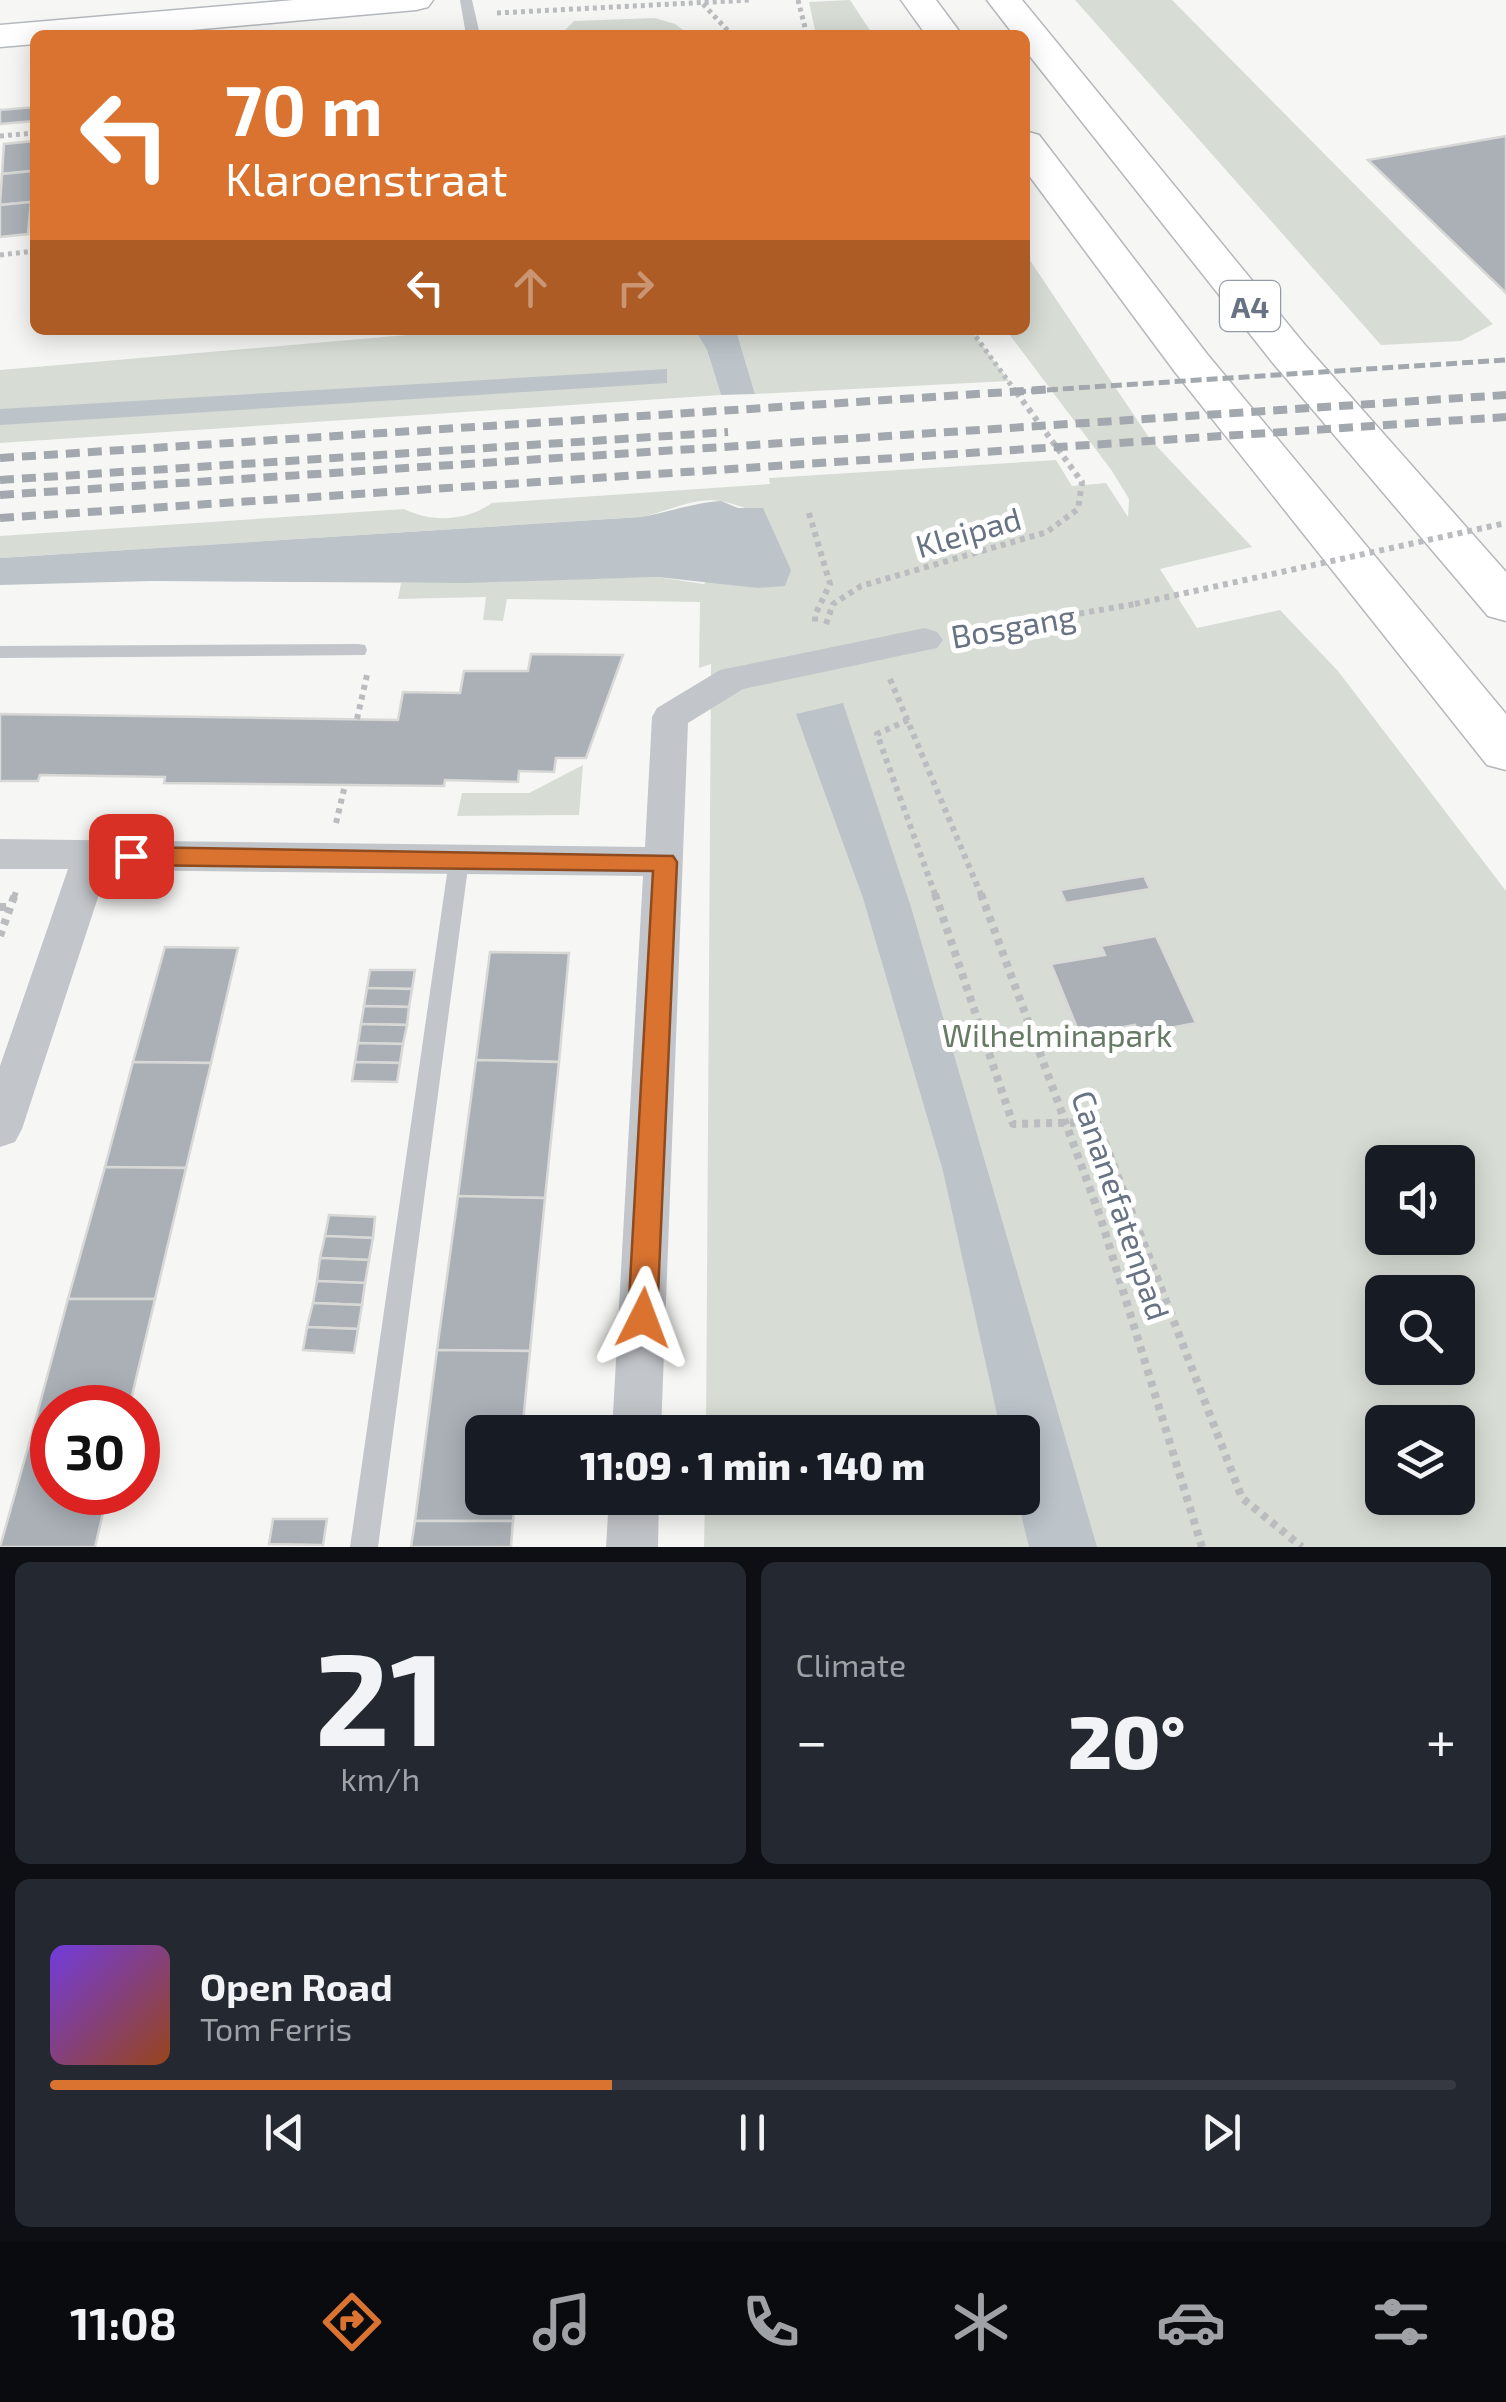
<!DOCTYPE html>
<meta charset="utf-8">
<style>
:root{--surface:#171b24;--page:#242831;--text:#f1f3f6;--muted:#9ea1a6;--line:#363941;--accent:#da7330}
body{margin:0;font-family:"Exo 2",sans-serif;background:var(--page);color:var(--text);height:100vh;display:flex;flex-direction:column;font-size:38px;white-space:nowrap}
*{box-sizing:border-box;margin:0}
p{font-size:32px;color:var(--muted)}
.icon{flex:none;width:55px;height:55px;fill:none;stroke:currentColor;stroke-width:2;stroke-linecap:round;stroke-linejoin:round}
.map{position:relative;height:1547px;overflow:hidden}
.details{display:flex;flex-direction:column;gap:15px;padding:15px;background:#0d0f14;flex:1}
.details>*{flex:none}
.top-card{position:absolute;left:30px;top:30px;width:1000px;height:305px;border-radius:15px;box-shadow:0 5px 25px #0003;background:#da7330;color:#fff;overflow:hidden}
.tools{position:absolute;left:1365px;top:1145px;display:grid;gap:20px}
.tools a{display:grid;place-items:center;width:110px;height:110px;border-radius:15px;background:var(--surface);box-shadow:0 5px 25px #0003;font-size:50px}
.speed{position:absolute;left:30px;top:1385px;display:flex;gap:20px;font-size:50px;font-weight:700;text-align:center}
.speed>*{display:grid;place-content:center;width:130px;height:130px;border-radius:50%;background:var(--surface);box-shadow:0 5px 25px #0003;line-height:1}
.speed .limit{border:15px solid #d22;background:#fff;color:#111}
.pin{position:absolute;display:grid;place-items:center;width:85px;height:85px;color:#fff;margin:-42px;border-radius:20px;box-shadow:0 5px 15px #0006}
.me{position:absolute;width:110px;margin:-55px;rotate:3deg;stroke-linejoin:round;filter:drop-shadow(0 0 8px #0008)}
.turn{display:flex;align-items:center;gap:35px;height:210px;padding:0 30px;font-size:45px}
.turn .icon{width:130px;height:130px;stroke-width:2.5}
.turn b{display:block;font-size:70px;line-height:85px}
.lanes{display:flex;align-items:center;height:95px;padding:0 30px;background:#0003;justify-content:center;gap:50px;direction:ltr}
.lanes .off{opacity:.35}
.big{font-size:75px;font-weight:800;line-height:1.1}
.details .card{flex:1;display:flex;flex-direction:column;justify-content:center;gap:15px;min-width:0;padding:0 35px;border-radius:15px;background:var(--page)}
.details .dial{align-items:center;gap:0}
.dial b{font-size:130px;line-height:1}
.song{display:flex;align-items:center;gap:30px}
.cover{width:120px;height:120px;border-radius:15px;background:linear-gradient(135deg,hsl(260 70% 55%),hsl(20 70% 35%))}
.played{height:10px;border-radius:5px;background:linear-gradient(90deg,var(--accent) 40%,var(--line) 40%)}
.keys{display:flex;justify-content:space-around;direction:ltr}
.heat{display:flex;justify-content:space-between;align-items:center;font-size:55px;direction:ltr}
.details .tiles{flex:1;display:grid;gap:15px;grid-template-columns:1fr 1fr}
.card:last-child{grid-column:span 2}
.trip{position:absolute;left:465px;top:1415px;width:575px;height:100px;border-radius:15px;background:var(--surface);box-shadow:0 5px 25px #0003;font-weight:800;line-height:100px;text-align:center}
.menu{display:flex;height:160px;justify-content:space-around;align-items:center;background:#090b0e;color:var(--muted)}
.menu .icon{width:70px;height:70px}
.menu .active{color:var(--accent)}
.menu b{font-size:45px;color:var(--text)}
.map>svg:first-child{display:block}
.green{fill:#d7ddd5;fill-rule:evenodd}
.water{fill:#bcc4ca}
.building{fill:#abb0b7;stroke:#d8d8d6;stroke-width:2.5}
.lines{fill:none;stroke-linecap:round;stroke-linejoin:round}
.secondary-casing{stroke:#b5b8bd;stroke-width:3}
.highway-casing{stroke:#b5b7bb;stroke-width:3}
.path-far2{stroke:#babcbf;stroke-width:5;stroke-dasharray:4 4;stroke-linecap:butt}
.path-far1{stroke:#babcbf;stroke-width:6;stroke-dasharray:5 5;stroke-linecap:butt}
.path{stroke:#babcbf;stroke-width:8;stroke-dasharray:6 6;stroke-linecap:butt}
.lane{fill:#c2c5c9;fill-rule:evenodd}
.street{fill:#c2c5c9;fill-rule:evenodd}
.secondary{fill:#fff;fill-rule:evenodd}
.highway{fill:#fff;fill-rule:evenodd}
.rail-far1{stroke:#a3a7ae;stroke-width:5;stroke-dasharray:11 5;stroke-linecap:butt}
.rail{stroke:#a3a7ae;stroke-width:8;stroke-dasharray:14 8;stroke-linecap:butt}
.path-bridge{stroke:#babcbf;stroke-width:6;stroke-dasharray:5 5;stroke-linecap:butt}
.route{fill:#da7330;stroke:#8e4b1f;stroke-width:2.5}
.labels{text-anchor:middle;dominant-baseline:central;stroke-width:10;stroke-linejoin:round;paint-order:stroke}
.shield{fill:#fff;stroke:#959ca8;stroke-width:2.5}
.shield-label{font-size:30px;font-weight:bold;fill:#677283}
.street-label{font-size:32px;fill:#677283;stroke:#fff}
.park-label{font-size:32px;fill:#667a66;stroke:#fff}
</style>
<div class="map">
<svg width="1506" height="1547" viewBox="0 0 1506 1547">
<rect width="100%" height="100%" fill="#f6f7f4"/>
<g class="green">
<polygon points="850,0 873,35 816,35 809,2"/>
<polygon points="1075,0 1172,0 1493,324 1461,341 1381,345"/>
<polygon points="655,18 675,24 690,35 565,30 574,21"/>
<path d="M 1025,253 L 1150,439 L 1252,547 L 1160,569 L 1197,628 L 1280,610 L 1338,671 L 1506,891 L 1506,1547 L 704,1547 L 705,1498 L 1022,1498 L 1022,1432 L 706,1432 L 711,664 L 699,668 L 700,602 L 507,599 L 503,621 L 483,620 L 486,597 L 398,599 L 401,583 L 657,577 L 704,584 L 766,514 C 751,511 734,503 720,501 C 694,497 667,512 641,517 L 0,558 L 0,536 L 404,509 C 433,523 466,521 492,503 L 770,484 L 769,478 L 1056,460 L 1072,486 L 1106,483 L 1128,517 L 1129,499 L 1112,471 L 1006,330 L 1025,330 ZM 1382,1162 L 1458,1162 L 1458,1238 L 1382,1238 ZM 1382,1292 L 1458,1292 L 1458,1368 L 1382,1368 ZM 1382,1422 L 1458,1422 L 1458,1498 L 1382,1498 Z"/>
<polygon points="465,330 695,330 707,350 721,395 0,443 0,370"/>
<polygon points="736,330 971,330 1009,381 755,394"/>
<polygon points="583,765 579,815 457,816 462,793 529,793"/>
</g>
<g class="water">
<polygon points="695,330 736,330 755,394 721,395 707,350"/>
<polygon points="667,369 667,383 0,425 0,409"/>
<path d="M 721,501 L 738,508 L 763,508 L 791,570 L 785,586 L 758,588 L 657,577 L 466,583 L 152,581 L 0,585 L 0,558 L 641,517 C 670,512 692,503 721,501 Z"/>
<polygon points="843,703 911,907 1097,1547 1029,1547 1017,1498 1022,1498 1022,1432 1001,1432 943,1171 863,898 796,714"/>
</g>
<g class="building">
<polygon points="35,107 35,121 0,124 0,110"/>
<polygon points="1506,136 1506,293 1368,160"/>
<polygon points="35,141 33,171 2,174 4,144"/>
<polygon points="33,171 31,202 0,205 2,174"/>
<polygon points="31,202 28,234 0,237 0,205"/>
<polygon points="531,654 623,655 586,758 556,758 554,772 519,771 518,782 445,780 444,786 164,783 165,777 40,775 38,781 0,781 0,714 398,720 403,692 460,693 464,671 528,671"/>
<polygon points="1144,876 1150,889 1066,903 1060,890"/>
<polygon points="1156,936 1196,1023 1139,1034 1135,1025 1080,1035 1051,964 1105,955 1101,946"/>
<polygon points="165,947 238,948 211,1063 133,1062"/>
<polygon points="490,952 569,953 559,1062 476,1060"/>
<polygon points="370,970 415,970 412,989 367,988"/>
<polygon points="367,988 412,989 409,1007 364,1006"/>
<polygon points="364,1006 409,1007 407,1025 361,1024"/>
<polygon points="361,1024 407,1025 403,1044 358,1043"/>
<polygon points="358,1043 403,1044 400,1063 355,1062"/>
<polygon points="476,1060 559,1062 545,1198 458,1196"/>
<polygon points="133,1062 211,1063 186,1168 105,1167"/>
<polygon points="355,1062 400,1063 397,1082 352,1081"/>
<polygon points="105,1167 186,1168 155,1299 68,1299"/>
<polygon points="458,1196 545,1198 530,1351 437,1350"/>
<polygon points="329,1215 375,1217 373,1238 325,1236"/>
<polygon points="325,1236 373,1238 369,1260 320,1258"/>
<polygon points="320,1258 369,1260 365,1283 317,1281"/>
<polygon points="317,1281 365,1283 362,1305 313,1303"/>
<polygon points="68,1299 155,1299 129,1408 52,1408 52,1444 29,1444"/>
<polygon points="313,1303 362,1305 358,1329 307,1327"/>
<polygon points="307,1327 358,1329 354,1353 303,1350"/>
<polygon points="437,1350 530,1351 522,1432 482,1432 482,1498 516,1498 513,1521 415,1521"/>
<polygon points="29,1444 52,1444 52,1492 108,1492 95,1547 0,1547"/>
<polygon points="273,1519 327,1519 323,1545 269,1544"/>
<polygon points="415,1521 513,1521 511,1547 411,1547"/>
</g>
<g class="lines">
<defs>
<polygon id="secondary" points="294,0 433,0 428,7 416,10 135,35 35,35 35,44 0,47 0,25"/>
<g id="highway">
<polygon points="901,0 936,0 962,35 926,35"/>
<polygon points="987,0 1022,0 1305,345 1506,572 1506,621 1488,616 1273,363 1025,50 1025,35 1014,35"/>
<polygon points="1025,131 1039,135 1207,354 1506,714 1506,770 1487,765 1175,372 1025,170"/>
</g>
</defs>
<use href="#secondary" class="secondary-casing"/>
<use href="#highway" class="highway-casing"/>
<g class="path-far2">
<polyline points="798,0 807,35"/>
<polyline points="703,4 732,35"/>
<polyline points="497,13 751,0"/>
<polyline points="0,136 35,133"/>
<polyline points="0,255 35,251"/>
<polyline points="971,330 1016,392"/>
</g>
<g class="path-far1">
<polyline points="809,513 830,584 815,615 815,626"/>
<polyline points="826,624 833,604 861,586 1047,532 1078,509 1082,482 1014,389"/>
<polyline points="961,634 1135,604"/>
<polyline points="890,679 982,897"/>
<polyline points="357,719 367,675"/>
<polyline points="908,720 877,734 936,897"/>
<polyline points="336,823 345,785"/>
<polyline points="14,897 17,889"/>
</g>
<g class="path">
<polyline points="935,894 1013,1124 1097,1122 1242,1498 1302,1547"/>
<polyline points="981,894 1100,1216 1202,1547"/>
<polyline points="0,907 10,907"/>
<polyline points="0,936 15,894"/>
</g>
<g class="lane">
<polygon points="460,0 472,0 480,35 466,35"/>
<polygon points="358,644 365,645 367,650 365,655 0,658 0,646"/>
<polygon points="459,852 466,854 469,860 378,1547 350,1547 449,860 452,854"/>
</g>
<g class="street">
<polygon points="925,628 937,632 943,640 937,648 743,689 688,723 661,1432 612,1432 643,876 107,870 22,1129 15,1142 0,1147 0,1066 68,869 0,869 0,839 645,847 652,717 657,708 720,670"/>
<polygon points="609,1498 659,1498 658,1547 606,1547"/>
</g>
<use href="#secondary" class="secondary"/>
<use href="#highway" class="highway"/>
<polyline class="rail-far1" points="1015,392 1506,360"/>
<g class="rail">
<polyline points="0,458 1054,389"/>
<polyline points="0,480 728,432"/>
<polyline points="0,495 1506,395"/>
<polyline points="0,518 1506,417"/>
</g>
<polyline class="path-bridge" points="1135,604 1506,523"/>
</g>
<polygon class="route" points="131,847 673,856 677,862 657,1318 653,1328 643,1331 633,1328 628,1318 653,871 131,865 119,856"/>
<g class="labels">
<rect class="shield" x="1220" y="281" width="60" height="50" rx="8"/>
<g class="shield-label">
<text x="1250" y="306">A4</text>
</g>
<g class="street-label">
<text transform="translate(968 531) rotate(-16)">Kleipad</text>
<text transform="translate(1013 625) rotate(-10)">Bosgang</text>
<text transform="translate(1122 1205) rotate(71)">Cananefatenpad</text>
</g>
<g class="park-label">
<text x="1057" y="1034">Wilhelminapark</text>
</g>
</g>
</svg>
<div class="tools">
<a><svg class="icon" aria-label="sound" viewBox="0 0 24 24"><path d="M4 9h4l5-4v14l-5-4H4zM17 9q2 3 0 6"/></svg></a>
<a><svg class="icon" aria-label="search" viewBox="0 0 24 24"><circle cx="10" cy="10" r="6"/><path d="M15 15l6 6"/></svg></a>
<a><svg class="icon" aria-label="layers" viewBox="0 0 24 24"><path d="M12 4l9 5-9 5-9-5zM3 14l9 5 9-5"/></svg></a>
</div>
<div class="speed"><div class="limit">30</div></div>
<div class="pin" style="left:131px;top:856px;background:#d93025"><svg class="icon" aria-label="arrive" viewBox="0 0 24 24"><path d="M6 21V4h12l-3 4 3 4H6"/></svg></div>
<svg class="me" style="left:643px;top:1318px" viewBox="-20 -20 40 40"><path d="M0-17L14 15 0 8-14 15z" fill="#da7330" stroke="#fff" stroke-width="4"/></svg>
<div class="trip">11:09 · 1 min · 140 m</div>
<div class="top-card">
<div class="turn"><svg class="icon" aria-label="left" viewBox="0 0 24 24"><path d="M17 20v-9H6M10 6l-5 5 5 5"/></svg><div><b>70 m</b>Klaroenstraat</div></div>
<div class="lanes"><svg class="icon" aria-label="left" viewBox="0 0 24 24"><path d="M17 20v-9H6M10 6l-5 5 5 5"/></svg><svg class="icon off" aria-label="ahead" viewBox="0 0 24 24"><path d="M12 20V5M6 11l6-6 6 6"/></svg><svg class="icon off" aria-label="right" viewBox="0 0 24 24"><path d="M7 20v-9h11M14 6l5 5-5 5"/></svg></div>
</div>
</div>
<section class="details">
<div class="tiles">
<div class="card dial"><b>21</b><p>km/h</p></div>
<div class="card"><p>Climate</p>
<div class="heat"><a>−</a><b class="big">20°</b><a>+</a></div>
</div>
<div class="card">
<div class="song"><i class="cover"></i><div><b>Open Road</b><p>Tom Ferris</p></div></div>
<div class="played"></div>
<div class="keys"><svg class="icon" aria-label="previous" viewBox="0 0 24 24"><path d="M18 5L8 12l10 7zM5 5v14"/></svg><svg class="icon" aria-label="pause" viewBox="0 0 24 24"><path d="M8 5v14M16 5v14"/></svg><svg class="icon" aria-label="next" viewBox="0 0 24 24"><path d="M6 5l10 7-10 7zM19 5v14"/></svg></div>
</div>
</div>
</section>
<nav class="menu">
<b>11:08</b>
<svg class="icon active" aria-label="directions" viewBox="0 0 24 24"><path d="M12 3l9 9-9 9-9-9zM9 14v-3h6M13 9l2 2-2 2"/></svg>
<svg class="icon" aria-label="music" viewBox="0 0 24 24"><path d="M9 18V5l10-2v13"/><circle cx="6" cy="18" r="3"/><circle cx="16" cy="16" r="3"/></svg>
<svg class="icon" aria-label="phone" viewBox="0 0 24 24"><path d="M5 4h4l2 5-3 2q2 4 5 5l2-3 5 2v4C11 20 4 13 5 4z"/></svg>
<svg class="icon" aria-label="climate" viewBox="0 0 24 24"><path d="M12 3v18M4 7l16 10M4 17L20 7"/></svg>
<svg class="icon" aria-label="car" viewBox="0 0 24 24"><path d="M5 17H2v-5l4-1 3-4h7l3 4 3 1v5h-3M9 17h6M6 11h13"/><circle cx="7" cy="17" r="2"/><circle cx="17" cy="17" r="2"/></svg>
<svg class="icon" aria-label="filters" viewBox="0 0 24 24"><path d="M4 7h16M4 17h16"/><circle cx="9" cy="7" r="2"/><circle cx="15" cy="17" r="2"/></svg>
</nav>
